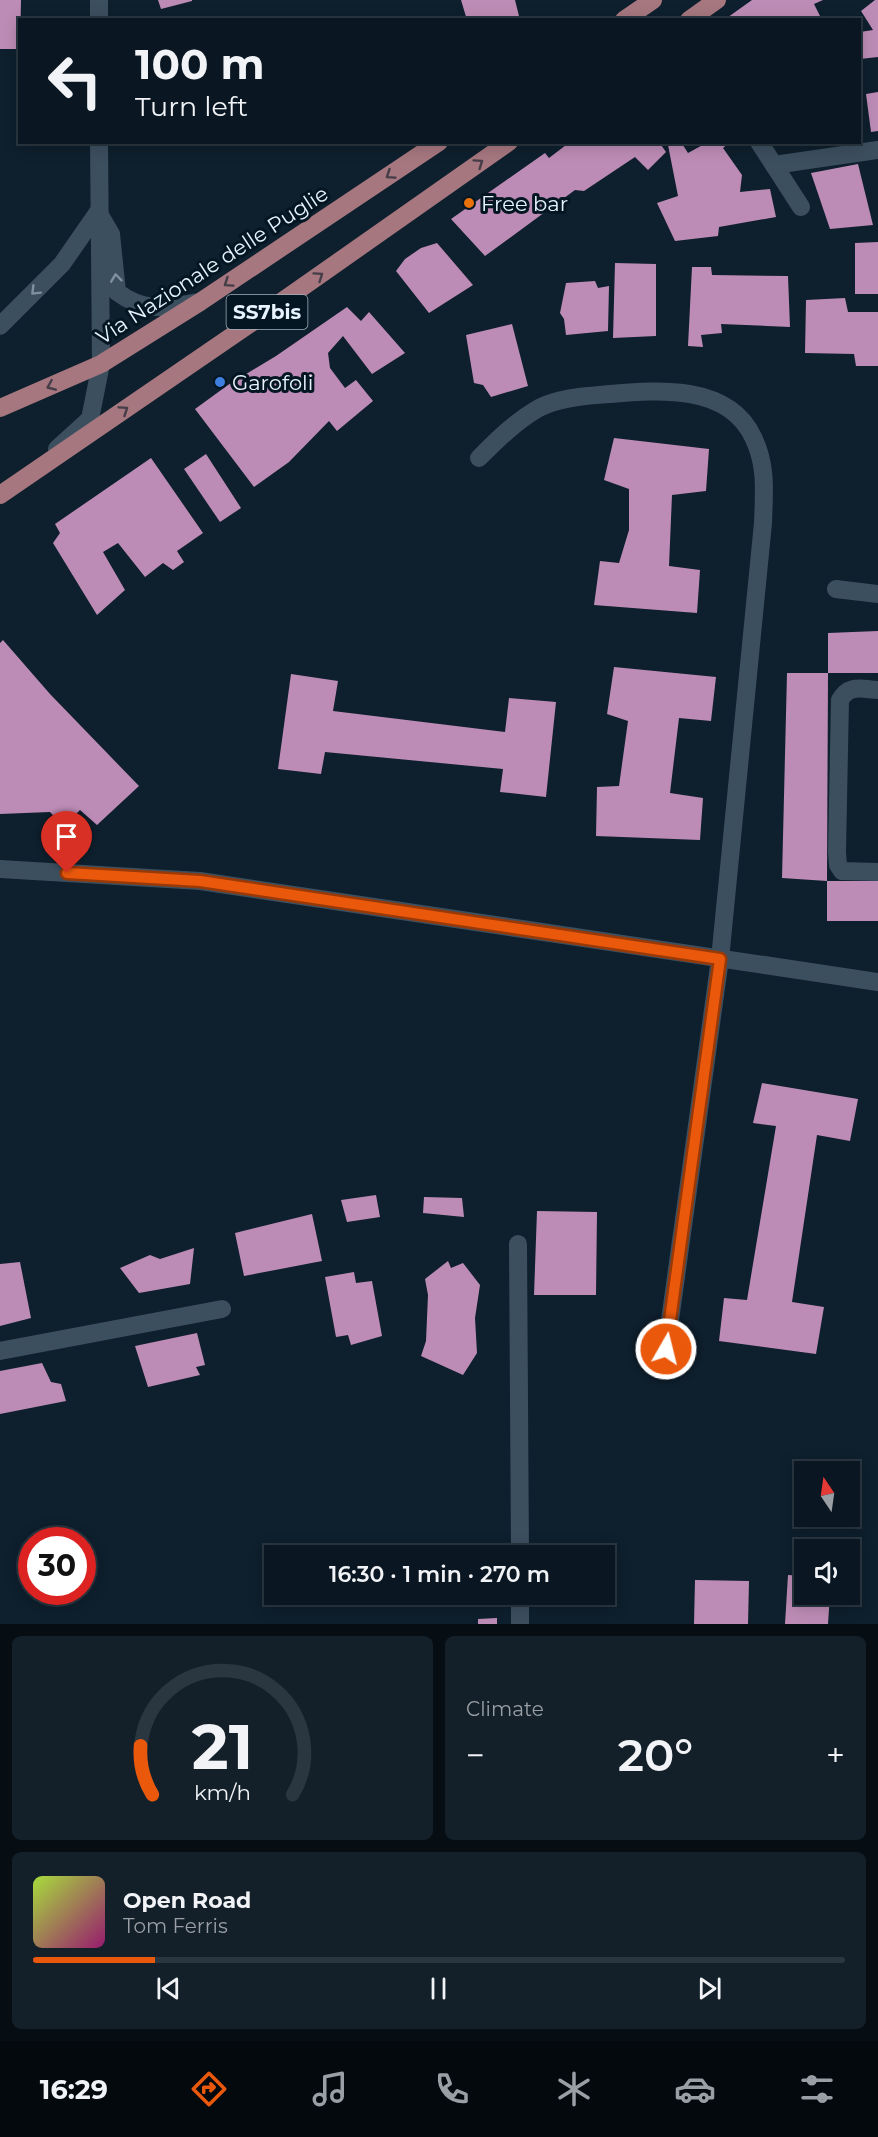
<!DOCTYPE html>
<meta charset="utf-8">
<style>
:root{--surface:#0a1722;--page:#13202a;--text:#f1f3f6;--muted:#999fa5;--line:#2a3640;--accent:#ea580c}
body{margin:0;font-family:Montserrat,sans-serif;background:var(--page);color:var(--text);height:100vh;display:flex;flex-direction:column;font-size:22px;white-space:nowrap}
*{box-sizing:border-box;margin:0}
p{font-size:20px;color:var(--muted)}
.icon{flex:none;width:33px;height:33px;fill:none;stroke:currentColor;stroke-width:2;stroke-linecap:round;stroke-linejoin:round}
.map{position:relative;height:1624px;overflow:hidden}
.panel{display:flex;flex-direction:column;gap:12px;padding:12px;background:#060d13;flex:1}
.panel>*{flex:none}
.hud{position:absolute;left:18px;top:18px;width:843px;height:126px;border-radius:0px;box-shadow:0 3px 15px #0003,0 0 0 2px var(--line);background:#0a1722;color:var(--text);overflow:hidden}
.needle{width:39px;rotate:347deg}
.controls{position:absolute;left:794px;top:1461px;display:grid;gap:12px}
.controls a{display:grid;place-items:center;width:66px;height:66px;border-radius:0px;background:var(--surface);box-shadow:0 3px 15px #0003,0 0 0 2px var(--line);font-size:30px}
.speed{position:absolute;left:18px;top:1527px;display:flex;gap:12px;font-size:30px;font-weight:700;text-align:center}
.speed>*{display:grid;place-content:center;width:78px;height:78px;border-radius:50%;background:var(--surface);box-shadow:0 3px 15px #0003,0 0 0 2px var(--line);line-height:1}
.speed .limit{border:9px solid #d22;background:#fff;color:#111}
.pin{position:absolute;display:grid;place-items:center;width:51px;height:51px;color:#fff;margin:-62px -26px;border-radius:50% 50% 50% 0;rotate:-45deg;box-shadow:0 0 6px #0007}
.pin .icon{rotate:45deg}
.me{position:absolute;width:66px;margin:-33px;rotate:8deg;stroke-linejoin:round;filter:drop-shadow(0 0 4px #0008)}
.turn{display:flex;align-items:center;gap:21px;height:126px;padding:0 18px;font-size:27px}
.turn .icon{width:78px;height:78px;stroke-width:2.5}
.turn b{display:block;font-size:42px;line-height:51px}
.big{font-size:45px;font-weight:600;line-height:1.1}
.panel .card{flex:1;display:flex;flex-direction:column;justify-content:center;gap:9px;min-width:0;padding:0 21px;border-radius:9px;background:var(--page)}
.panel .dial{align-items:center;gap:0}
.dial svg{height:156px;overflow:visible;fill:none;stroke:var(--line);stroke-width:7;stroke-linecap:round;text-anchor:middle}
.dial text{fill:var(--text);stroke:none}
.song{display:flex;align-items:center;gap:18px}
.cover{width:72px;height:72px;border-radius:9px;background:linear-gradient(135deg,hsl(80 70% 55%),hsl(320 70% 35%))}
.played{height:6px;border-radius:3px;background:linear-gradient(90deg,var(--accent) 15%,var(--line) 15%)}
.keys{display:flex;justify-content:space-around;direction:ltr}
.heat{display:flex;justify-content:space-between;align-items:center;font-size:33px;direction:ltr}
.panel .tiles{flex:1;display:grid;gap:12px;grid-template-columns:1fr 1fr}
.card:last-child{grid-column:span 2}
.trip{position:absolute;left:264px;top:1545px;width:351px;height:60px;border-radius:0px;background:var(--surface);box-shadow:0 3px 15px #0003,0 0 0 2px var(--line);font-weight:600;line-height:60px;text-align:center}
.tabs{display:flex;height:96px;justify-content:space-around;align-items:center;background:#04090e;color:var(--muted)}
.tabs .icon{width:42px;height:42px}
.tabs .on{color:var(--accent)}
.tabs b{font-size:27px;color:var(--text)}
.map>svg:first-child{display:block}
.building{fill:#bd8cb6}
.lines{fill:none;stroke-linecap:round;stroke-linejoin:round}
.minor{stroke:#3c4f5f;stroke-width:18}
.major{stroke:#a6777f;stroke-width:18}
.oneway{stroke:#453d48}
.oneway2{stroke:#80919e}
.route-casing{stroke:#983908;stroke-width:15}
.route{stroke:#ea580c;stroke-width:10}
.food-dot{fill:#e8710a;stroke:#051623;stroke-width:2}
.shop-dot{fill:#3f7fe0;stroke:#051623;stroke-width:2}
.labels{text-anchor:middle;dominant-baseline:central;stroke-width:6;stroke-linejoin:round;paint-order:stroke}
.shield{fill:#051623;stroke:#a3b1bc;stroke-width:1.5}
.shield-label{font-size:20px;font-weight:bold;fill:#e7f3fd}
.poi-label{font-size:21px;fill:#e7f3fd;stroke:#051623;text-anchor:start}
.street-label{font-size:21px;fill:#e7f3fd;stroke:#051623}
</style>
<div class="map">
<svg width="878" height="1624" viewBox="0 0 878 1624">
<rect width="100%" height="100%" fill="#0e1f2d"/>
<g class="building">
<polygon points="0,0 21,0 20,49 0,49"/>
<polygon points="158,0 192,0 192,1 161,9"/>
<polygon points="461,0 515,0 520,20 467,20"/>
<polygon points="752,0 823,0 814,4 822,20 724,20"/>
<polygon points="875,0 878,0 878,57 860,59 860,32 873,30 861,11"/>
<polygon points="878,92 878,131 871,132 866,94"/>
<polygon points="570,142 659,142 666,152 648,170 635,157 584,191 575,190 485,256 451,219 545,153 549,158"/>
<polygon points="672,142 681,142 688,153 708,142 730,142 723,148 742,175 740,192 770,189 776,217 719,227 718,236 675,241 657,203 678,196 668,145"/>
<polygon points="858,164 873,225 830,229 811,173"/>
<polygon points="878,242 878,294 855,294 855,243"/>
<polygon points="437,243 473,285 429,313 396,271 405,259 421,248"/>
<polygon points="615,263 656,264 656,336 613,338"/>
<polygon points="692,267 711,267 712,275 788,276 790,327 721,324 722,333 701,335 703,347 688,346"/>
<polygon points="595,281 598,288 609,286 608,331 566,335 564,319 560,313 566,283"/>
<polygon points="845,298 848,312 878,312 878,366 856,366 854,354 805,353 806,300"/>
<polygon points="347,307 361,321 369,312 405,353 372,374 343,336 328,353 330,368 345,388 356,380 373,401 337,431 329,421 289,462 254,487 195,409 228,385 276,356"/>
<polygon points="512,324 528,386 491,397 483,385 474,383 466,335"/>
<polygon points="614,438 709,449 706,491 672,495 669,566 700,570 697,613 594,605 600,561 619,563 629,530 629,489 604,480"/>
<polygon points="206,454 241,508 220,522 184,469"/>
<polygon points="151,458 203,533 177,551 184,562 173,570 163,563 145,577 118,543 103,552 125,590 97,615 53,543 60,533 55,524"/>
<polygon points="878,631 878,673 828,673 828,633"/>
<polygon points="3,640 50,694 139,786 97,825 80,810 64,826 50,812 0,814 0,643"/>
<polygon points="614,667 716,677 711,721 679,718 670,793 703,798 700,840 596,836 597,787 619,786 628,721 607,714"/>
<polygon points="787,673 828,673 827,881 782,878"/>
<polygon points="291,674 338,681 333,711 505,732 509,698 556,702 546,797 500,792 503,769 325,752 321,774 278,769"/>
<rect x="827" y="881" width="51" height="40"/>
<polygon points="762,1083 858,1099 850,1141 817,1135 792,1302 824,1307 816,1354 719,1341 724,1298 747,1300 776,1126 753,1123"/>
<polygon points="376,1195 380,1217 347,1222 341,1200"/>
<polygon points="424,1197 462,1198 464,1217 423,1213"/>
<polygon points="537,1211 597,1212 596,1295 534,1295"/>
<polygon points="312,1214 322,1261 244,1276 235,1233"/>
<polygon points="194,1248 190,1284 139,1293 120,1268 150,1255 160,1259"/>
<polygon points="448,1261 451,1268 463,1263 480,1285 475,1318 477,1353 463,1375 421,1356 426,1341 428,1295 425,1279"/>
<polygon points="20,1262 31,1318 0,1326 0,1264"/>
<polygon points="354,1272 356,1283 372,1281 382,1336 351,1345 348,1335 336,1337 325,1277"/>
<polygon points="197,1333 205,1365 196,1367 200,1375 148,1387 135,1346"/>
<polygon points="42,1363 51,1382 61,1384 66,1401 0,1414 0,1371"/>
<polygon points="788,1575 804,1576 804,1594 830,1594 828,1624 785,1624"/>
<polygon points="695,1580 749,1581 748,1624 694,1624"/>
<polygon points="497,1618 497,1624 478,1624 478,1619"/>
</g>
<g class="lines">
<g class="minor">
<polyline points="99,20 99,0"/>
<polyline points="759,142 801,207"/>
<polyline points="774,165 878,150"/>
<path d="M 101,217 L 111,234 L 117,292 C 147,314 165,307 200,302"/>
<polyline points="0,326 62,264 98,212"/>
<polyline points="57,449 90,419 101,364 99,142"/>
<path d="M 479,458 C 497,440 516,421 539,408 C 560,397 587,396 610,394 C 658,390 728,384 753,437 C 767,465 764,492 763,523 L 720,959 L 666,1349"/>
<polyline points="836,589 878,594"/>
<path d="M 878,690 C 861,689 849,684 840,700 L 837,852 L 838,865 L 842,871 L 878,872"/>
<polyline points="0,869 200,881 878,982"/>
<polyline points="518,1244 520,1556"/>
<polyline points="0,1351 222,1309"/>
<polyline points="520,1594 520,1624"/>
</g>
<g class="major">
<polyline points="624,20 653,0"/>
<polyline points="689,20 717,0"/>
<polyline points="0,408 101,364 200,302 439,142"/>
<polyline points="0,495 257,319 509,142"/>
</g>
</g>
<defs><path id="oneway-chevron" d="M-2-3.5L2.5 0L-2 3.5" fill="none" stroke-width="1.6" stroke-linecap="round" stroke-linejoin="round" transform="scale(1.5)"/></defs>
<g class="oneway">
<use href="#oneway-chevron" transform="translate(479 163) rotate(-35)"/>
<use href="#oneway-chevron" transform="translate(390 175) rotate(146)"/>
<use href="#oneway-chevron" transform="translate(319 276) rotate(-35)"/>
<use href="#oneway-chevron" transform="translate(228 283) rotate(146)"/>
<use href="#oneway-chevron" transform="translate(51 386) rotate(157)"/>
<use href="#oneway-chevron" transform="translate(124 410) rotate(-34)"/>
</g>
<g class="oneway2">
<use href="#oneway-chevron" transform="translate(116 278) rotate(-97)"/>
<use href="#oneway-chevron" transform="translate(35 291) rotate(135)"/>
</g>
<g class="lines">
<defs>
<polyline id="route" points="67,873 200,881 720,959 666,1349"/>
</defs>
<use href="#route" class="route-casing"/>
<use href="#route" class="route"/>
</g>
<circle class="food-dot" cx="469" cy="203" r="6"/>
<circle class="shop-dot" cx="220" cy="382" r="6"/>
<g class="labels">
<rect class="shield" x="226.5" y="295" width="81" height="34" rx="4.5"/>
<g class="shield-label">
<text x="267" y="312">SS7bis</text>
</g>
<g class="poi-label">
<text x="481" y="203">Free bar</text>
<text x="232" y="382">Garofoli</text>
</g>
<g class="street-label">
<text transform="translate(212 265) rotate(-33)">Via Nazionale delle Puglie</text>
</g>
</g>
</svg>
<div class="controls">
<a><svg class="needle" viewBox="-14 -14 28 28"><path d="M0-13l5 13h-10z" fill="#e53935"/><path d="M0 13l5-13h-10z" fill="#999fa5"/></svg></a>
<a><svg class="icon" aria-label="sound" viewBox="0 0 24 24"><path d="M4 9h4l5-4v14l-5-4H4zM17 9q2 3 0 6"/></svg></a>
</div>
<div class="speed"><div class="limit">30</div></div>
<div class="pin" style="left:67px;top:873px;background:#d93025"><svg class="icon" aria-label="arrive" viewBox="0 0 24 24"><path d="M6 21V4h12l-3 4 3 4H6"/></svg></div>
<svg class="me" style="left:666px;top:1349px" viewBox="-20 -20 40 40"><circle r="17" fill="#ea580c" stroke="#fff" stroke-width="3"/><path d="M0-11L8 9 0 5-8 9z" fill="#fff"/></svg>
<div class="trip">16:30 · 1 min · 270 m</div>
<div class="hud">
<div class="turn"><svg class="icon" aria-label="left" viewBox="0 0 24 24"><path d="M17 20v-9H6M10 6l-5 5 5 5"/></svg><div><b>100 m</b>Turn left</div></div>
</div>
</div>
<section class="panel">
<div class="tiles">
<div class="card dial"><svg viewBox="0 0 100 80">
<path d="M14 69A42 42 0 1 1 86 69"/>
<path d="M14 69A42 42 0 0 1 8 44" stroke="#ea580c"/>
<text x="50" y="56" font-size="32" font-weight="700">21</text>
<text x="50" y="72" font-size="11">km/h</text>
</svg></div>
<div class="card"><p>Climate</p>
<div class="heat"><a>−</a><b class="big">20°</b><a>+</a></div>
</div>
<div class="card">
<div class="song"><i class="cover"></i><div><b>Open Road</b><p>Tom Ferris</p></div></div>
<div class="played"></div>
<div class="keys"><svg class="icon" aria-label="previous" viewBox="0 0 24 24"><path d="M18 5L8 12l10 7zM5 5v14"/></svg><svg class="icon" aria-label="pause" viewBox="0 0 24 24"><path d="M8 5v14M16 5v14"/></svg><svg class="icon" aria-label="next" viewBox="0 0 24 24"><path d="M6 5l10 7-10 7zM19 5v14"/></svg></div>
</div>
</div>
</section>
<nav class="tabs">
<b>16:29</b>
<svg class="icon on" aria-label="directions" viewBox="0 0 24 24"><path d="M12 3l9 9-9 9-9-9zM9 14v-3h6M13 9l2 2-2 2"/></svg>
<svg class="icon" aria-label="music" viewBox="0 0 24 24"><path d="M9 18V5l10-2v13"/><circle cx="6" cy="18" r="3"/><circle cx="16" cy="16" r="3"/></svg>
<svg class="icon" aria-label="phone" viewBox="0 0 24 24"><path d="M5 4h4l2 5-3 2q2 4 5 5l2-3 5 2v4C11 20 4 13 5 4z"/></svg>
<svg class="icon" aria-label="climate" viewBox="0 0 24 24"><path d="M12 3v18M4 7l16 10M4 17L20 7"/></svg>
<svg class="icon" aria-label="car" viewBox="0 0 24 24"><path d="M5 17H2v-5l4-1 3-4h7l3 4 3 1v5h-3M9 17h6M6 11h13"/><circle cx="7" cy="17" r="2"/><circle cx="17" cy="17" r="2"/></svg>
<svg class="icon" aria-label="filters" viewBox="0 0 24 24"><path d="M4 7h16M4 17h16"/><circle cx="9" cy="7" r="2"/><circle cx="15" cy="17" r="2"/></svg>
</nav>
